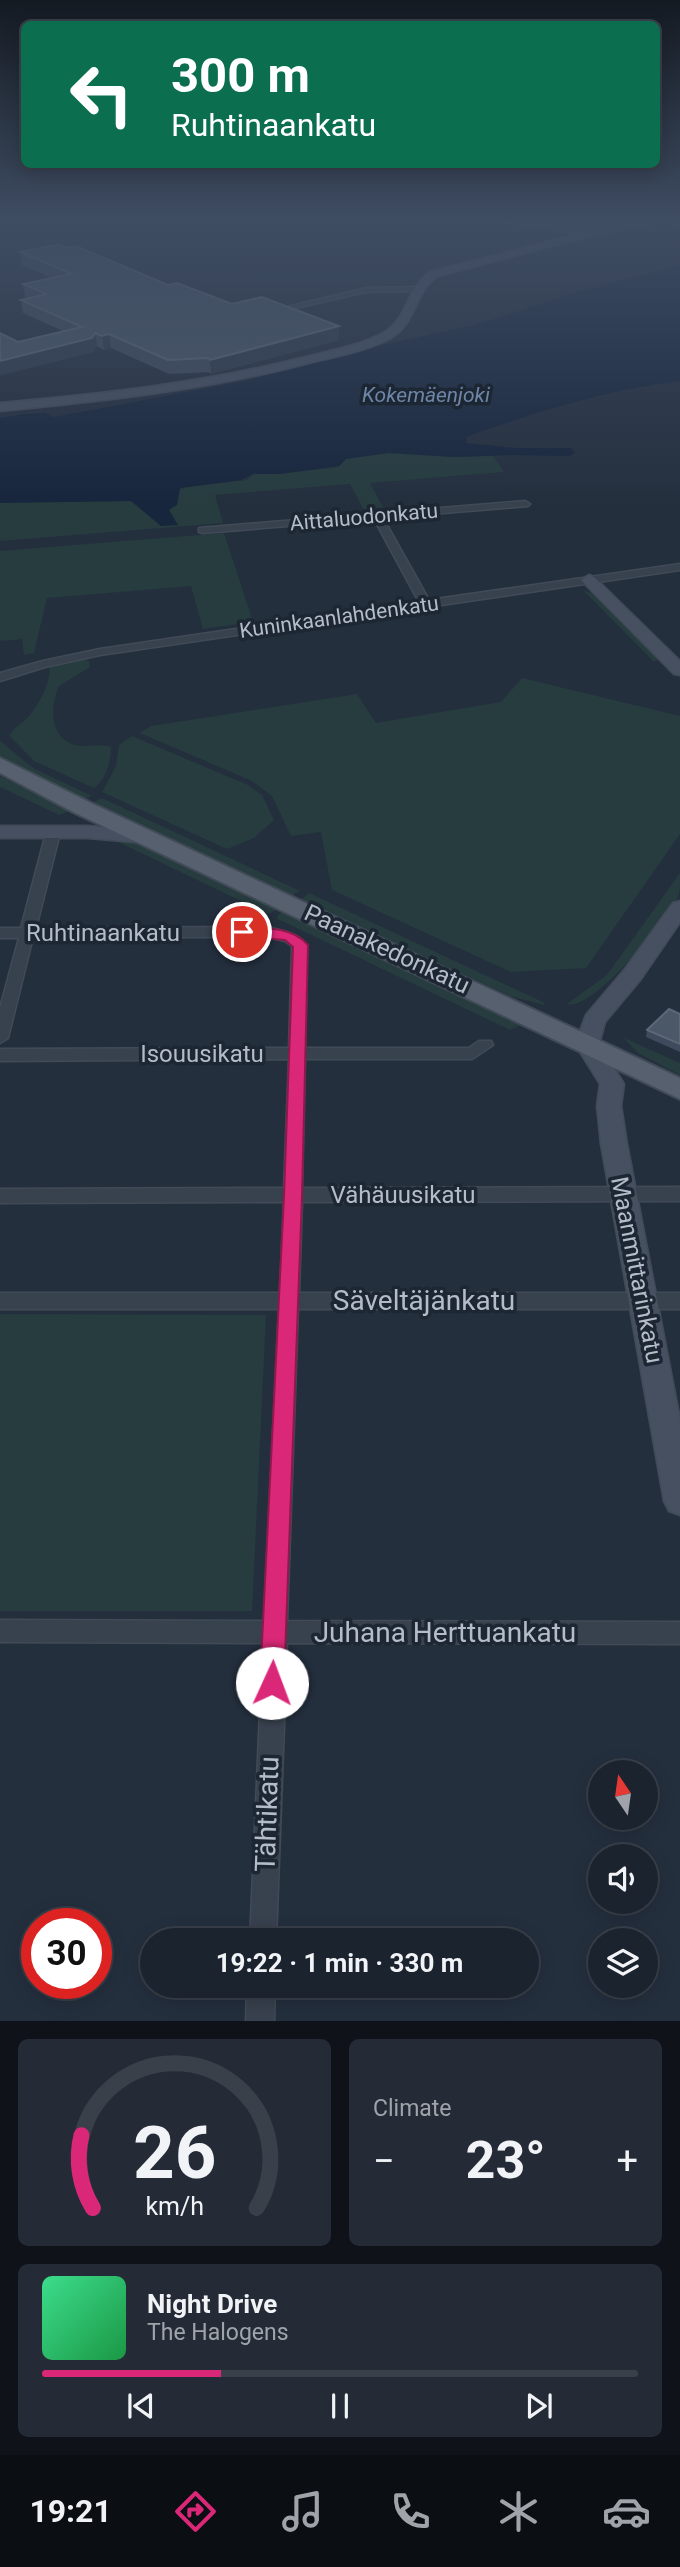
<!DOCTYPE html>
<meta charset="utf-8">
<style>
:root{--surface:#1b232e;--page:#242b36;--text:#f1f3f6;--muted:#a0a4aa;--line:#39404a;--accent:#db2777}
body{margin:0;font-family:Roboto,sans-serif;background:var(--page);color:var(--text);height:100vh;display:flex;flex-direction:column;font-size:26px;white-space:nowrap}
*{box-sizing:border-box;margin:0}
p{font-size:23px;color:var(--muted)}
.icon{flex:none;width:38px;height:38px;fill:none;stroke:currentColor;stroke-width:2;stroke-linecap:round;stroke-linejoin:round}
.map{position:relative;height:2021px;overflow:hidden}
.details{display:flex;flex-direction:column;gap:18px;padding:18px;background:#0f1319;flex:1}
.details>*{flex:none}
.hud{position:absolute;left:21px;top:21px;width:639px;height:147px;border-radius:10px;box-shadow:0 4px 18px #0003,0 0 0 2px var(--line);background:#0b6e4f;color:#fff;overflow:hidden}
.needle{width:46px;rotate:347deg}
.tools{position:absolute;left:588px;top:1760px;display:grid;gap:14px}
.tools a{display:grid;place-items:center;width:70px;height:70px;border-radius:50%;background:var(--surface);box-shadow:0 4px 18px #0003,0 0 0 2px var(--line);font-size:35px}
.speed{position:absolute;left:21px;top:1908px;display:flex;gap:14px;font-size:35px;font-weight:700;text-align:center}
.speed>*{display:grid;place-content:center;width:91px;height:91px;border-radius:50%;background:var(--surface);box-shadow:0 4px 18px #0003,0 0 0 2px var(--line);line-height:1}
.speed .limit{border:10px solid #d22;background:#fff;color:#111}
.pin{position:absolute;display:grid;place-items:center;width:60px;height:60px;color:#fff;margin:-30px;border:4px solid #fff;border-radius:50%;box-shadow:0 2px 7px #0007}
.me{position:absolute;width:77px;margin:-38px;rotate:2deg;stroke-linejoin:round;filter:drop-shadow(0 0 5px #0008)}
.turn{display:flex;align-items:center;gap:24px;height:147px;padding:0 35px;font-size:32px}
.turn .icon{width:91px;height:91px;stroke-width:2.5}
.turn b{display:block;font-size:49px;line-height:60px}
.big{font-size:52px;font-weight:700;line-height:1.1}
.details .card{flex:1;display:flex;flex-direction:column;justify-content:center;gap:10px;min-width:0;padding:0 24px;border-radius:10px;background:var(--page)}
.details .dial{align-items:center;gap:0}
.dial svg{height:182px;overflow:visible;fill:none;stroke:var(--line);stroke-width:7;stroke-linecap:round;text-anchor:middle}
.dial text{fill:var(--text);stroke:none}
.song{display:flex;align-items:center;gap:21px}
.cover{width:84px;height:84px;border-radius:10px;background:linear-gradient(135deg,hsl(150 70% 55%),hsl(140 70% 35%))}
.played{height:7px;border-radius:4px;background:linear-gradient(90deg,var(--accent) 30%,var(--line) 30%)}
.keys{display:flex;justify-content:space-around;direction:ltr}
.heat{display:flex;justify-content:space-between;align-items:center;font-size:38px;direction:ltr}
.details .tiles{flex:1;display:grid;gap:18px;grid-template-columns:1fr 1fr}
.card:last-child{grid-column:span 2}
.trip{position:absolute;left:140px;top:1928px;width:399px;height:70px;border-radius:35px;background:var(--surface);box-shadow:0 4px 18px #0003,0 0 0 2px var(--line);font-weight:700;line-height:70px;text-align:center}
.tab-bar{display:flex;height:112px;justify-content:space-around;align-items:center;background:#0b0e12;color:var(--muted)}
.tab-bar .icon{width:49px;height:49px}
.tab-bar .on{color:var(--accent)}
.tab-bar b{font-size:32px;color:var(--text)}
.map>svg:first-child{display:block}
.green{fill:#263c3f}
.water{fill:#17263c}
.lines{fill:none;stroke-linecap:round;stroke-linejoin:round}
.street-casing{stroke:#414a57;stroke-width:3}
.secondary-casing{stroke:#414a57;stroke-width:3}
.primary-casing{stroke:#414a57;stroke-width:4}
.street{fill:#38414e;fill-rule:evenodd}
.secondary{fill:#465061;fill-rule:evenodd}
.primary{fill:#56606e;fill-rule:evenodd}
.wall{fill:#3f4b5c}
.shaded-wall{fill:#2f3b4b}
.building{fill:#4b5868;stroke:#5c6777;stroke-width:2}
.route{fill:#db2777;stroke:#8e194d;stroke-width:2}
.labels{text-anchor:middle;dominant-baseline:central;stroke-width:7;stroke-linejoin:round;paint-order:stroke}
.far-water-label{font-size:21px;font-style:italic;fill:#6d86a8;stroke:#1d2633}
.far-street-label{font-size:21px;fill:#b4bcc9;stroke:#1d2633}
.street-label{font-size:24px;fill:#b4bcc9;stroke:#1d2633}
.near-street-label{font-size:28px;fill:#b4bcc9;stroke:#1d2633}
</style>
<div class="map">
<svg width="680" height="2021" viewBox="0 0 680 2021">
<rect width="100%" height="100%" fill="#242f3e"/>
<g class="green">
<polygon points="389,453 454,457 493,456 504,472 370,483 385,511 365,512 350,484 215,495 223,523 0,541 0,502 131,501 188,487 247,480 253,474 280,474 339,467 346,459"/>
<polygon points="224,533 253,622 203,629 191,586 47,598 34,653 24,655 22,639 0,641 0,551"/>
<polygon points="583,590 597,595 661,658 654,662"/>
<path d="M 82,659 L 89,661 L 90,667 L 59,686 C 51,705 48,734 72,744 C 84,749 99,743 111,747 C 111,761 106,780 94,788 L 34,761 L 9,735 C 15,727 24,722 30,715 C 39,704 52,680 49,667 Z"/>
<polygon points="522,678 680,716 680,834 586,968 511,972 332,890 321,832 291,836 272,796 252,781 140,733 151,726 357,694 376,723 501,702"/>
<polygon points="132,736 248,785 262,795 274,820 254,838 227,849 102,792 116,766 119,745"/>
<polygon points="0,741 33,768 92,796 82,800 0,756"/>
<polygon points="0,776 72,810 59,815 0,787"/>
<polygon points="99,799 104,799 300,891 290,896 92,804"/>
<polygon points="110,838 136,841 280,908 268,914"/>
<path d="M 680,873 C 680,879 680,888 679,894 C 671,918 592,1012 567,1004 L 607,975 Z"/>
<polygon points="309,893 545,1003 544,1005 510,996 300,900"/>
<polygon points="282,912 286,912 521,1025 510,1030 278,919 277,916"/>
<polygon points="624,1038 680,1063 680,1075 638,1053"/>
<polygon points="0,1314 266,1315 252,1611 0,1611"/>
</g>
<path class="water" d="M 680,265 L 680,381 C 606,390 536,412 466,437 L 467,443 L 515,448 L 571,448 L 575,453 L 569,456 L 513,455 L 454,457 L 388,453 L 346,459 L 339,466 L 280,474 L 253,474 L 241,480 L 180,488 L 177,505 L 169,510 L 178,525 L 161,526 L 131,501 L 0,503 L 0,418 L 26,414 L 46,413 L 53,417 L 76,413 L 245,381 L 382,345 L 475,325 L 577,292 Z"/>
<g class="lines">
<defs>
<g id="street">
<polygon points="662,220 680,223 680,227 663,221"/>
<polygon points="415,287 418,291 366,292 291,309 287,307 366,288"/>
<polygon points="525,501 530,504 528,506 383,518 429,600 680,564 680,570 100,655 45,667 0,681 0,673 43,661 100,649 419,602 374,519 203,533 199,532 199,528"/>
<path d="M 53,829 L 60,833 L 36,928 L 267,927 C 283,931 296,932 307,945 L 305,1048 L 469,1048 L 479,1041 L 491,1041 L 493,1045 L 472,1059 L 305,1059 L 302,1188 L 680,1187 L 680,1201 L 302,1202 L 299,1293 L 680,1293 L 680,1309 L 298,1309 L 287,1621 L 680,1622 L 680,1644 L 287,1643 L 276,1941 L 250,1941 L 263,1643 L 0,1642 L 0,1620 L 264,1621 L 279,1309 L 0,1309 L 0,1293 L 280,1293 L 284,1202 L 0,1203 L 0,1189 L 284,1188 L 289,1059 L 0,1061 L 0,1049 L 289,1048 L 292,946 L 285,941 L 267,937 L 33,937 L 8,1038 L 0,1043 L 0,1008 L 19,938 L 0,938 L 0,928 L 21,928 L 46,833 Z"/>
<polygon points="247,1986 275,1986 274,2021 246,2021"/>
</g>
<g id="secondary">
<path d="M 496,220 L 521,220 L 577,228 L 580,229 L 580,233 L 645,220 L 670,220 L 610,231 L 438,276 C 414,292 416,324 391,338 C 365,352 333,357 305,364 C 205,390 103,401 0,411 L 0,403 C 101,394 202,383 301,358 C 328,351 358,346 383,333 C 408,320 405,289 430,272 L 578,234 Z"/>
<polygon points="589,575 594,577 680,661 680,675 674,674 584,583 581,580"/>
<polygon points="0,826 88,826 146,831 153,833 156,837 153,841 146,843 88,838 0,838"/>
<polygon points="680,901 680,922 641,979 605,1022 599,1044 624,1084 621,1106 627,1144 680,1420 680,1515 669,1511 664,1501 601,1144 597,1106 600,1084 575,1044 586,1015 625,969 673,903"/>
</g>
<polygon id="primary" points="0,758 89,802 680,1078 680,1099 73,812 0,773"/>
</defs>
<use href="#street" class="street-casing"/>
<use href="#secondary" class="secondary-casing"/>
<use href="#primary" class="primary-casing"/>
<use href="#street" class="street"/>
<use href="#secondary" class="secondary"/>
<use href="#primary" class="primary"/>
</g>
<g class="wall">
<polygon points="20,252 168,285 232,304 339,340 211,374 209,372 169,374 111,348 104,350 97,346 93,352 0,375 0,333 18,342 63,331 23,313 21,300 28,298 25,297 23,284 52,278 22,265"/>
<polygon points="680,1014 680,1052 646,1037 647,1030"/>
</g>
<g class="shaded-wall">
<polygon points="339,326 339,340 211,374 210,360"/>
<polygon points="95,333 97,346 93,352 0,375 0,361"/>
<polygon points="109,334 111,348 104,350 102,336"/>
</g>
<g class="building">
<polygon points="58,245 67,248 76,246 168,285 177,283 232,304 262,297 339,326 210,360 208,358 168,360 109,334 102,336 95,333 92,338 0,361 0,333 18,342 82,327 21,300 47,294 23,284 72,274 20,252"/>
<polygon points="669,1009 680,1014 680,1044 647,1030"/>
</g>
<linearGradient id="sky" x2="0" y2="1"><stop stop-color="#141a22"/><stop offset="0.44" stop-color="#3f4d63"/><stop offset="1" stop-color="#3f4d63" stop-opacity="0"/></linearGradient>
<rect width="680" height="503" fill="url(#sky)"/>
<path class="route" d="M 242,928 C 265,928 292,926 308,945 L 302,1196 L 284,1683 L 281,1692 L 272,1695 L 264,1692 L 260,1683 L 284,1196 L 293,947 L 285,940 L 236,936 L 234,932 Z"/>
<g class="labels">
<g class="far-water-label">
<text x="426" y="395">Kokemäenjoki</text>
</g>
<g class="far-street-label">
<text transform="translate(364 517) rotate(-5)">Aittaluodonkatu</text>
<text transform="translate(339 617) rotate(-8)">Kuninkaanlahdenkatu</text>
</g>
<g class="street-label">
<text x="103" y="933">Ruhtinaankatu</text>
<text transform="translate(387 949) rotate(25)">Paanakedonkatu</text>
<text x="202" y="1054">Isouusikatu</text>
<text x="403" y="1195">Vähäuusikatu</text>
<text transform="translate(637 1270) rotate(79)">Maanmittarinkatu</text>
</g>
<g class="near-street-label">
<text x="424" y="1300">Säveltäjänkatu</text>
<text x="445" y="1632">Juhana Herttuankatu</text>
<text transform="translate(267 1814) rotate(-88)">Tähtikatu</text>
</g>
</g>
</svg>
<div class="tools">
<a><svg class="needle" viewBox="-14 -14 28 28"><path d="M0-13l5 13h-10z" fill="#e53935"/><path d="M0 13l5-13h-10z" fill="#a0a4aa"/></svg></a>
<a><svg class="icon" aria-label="sound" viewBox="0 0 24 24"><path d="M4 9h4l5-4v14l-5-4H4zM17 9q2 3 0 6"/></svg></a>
<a><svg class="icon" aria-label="layers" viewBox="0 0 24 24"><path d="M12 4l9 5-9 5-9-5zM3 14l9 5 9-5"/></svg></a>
</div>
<div class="speed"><div class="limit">30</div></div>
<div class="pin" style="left:242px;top:932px;background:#d93025"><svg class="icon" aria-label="arrive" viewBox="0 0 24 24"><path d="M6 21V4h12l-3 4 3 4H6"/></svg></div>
<svg class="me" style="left:272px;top:1683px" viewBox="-20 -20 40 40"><circle r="19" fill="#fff"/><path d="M0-13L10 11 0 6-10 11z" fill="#db2777"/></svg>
<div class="trip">19:22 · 1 min · 330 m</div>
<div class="hud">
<div class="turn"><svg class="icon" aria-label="left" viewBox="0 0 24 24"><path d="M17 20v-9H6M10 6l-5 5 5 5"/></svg><div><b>300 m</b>Ruhtinaankatu</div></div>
</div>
</div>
<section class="details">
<div class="tiles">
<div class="card dial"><svg viewBox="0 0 100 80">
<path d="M14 69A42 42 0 1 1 86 69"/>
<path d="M14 69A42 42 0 0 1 9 37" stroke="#db2777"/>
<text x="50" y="56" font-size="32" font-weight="700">26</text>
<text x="50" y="72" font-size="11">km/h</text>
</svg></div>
<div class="card"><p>Climate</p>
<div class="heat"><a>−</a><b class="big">23°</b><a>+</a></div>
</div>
<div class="card">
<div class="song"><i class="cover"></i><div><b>Night Drive</b><p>The Halogens</p></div></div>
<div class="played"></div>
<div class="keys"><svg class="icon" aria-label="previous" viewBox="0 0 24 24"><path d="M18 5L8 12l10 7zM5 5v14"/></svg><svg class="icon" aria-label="pause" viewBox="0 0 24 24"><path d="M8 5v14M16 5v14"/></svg><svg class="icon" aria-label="next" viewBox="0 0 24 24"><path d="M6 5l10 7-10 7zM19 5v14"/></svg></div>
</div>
</div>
</section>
<nav class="tab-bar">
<b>19:21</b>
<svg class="icon on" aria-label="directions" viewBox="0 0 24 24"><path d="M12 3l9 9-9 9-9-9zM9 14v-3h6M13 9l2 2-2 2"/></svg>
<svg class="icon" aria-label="music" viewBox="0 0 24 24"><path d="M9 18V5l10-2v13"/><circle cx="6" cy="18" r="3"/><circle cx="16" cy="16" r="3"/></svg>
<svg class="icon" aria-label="phone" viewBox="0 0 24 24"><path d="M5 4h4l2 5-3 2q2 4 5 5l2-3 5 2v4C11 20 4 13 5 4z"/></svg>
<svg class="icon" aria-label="climate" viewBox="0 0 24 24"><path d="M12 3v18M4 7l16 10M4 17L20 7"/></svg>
<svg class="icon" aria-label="car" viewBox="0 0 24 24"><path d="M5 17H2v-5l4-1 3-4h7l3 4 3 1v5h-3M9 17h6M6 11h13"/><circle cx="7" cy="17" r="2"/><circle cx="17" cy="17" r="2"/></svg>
</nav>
